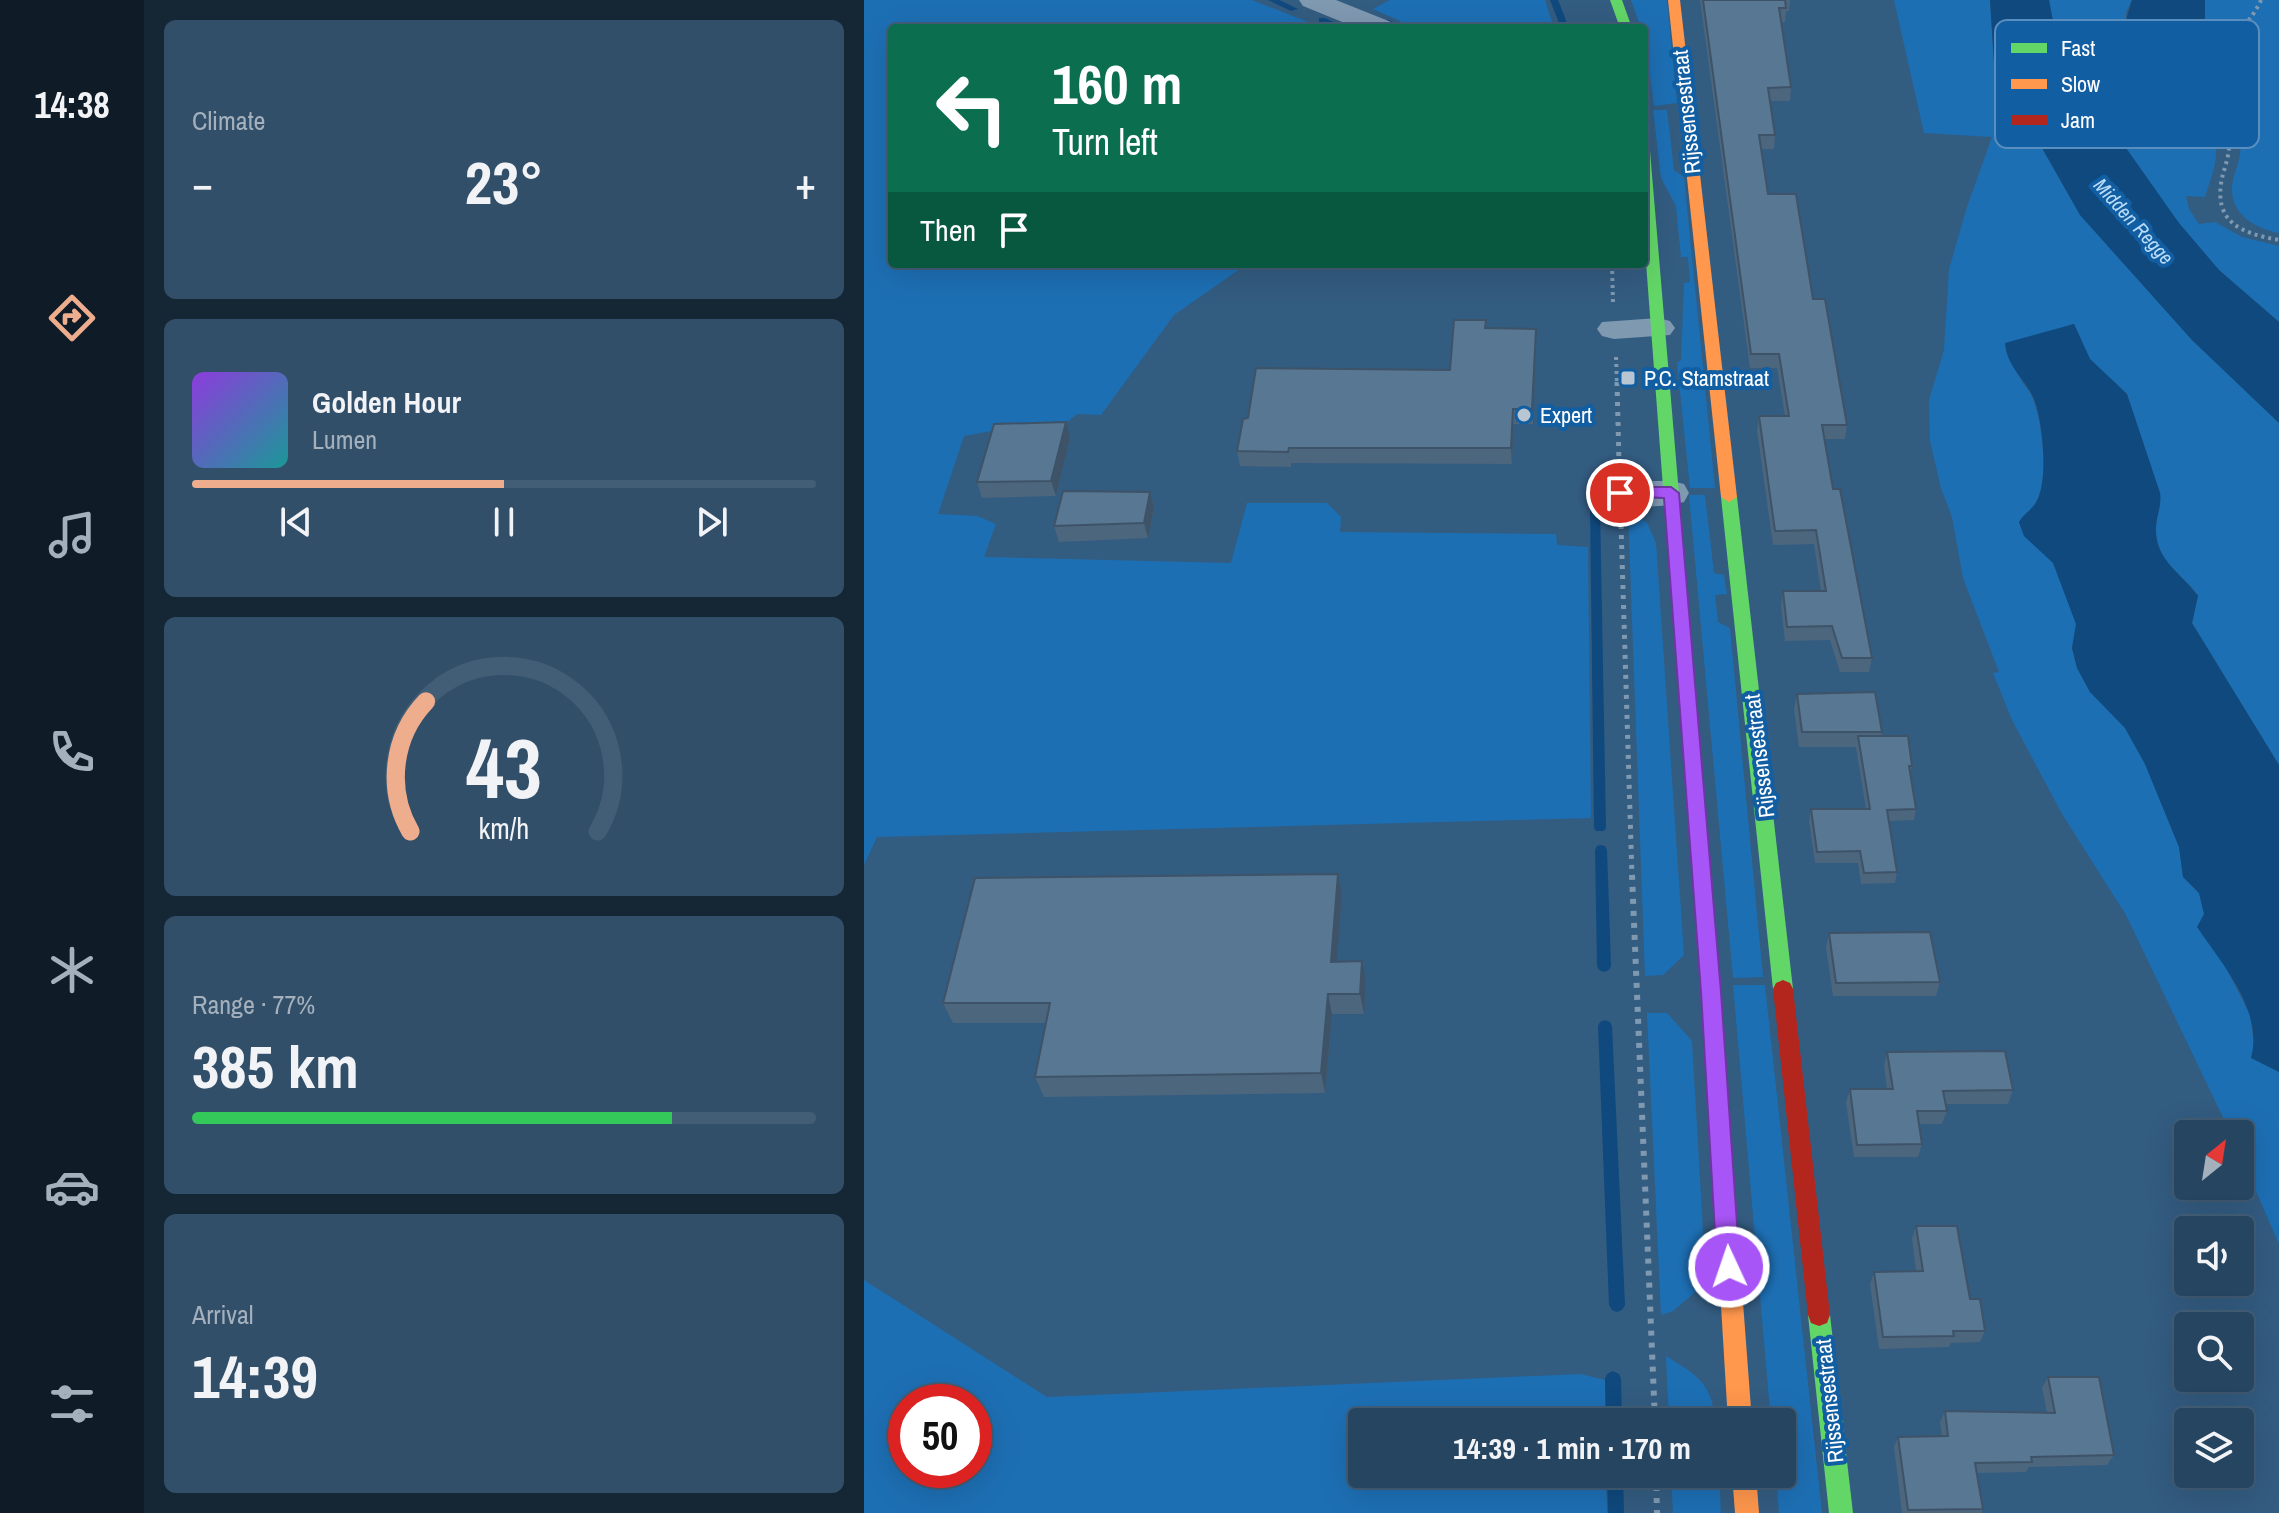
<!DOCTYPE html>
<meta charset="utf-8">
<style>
:root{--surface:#264561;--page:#324f6a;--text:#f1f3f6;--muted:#a4b1bd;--line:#425d76;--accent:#eead8d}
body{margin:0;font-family:"Archivo Narrow",sans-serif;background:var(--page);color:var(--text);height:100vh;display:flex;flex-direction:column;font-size:30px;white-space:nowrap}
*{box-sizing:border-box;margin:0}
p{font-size:26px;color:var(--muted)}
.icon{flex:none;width:44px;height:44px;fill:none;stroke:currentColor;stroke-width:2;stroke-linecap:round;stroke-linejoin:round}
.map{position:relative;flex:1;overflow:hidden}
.panel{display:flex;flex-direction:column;gap:20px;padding:20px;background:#152635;width:720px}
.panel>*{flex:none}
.top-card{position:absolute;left:24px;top:24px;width:760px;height:244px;border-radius:8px;box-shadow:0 8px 32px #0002,0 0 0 2px var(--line);background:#0b6e4f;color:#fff;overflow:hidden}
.needle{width:52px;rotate:30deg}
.tools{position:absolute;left:1310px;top:1120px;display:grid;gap:16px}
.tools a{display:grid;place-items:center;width:80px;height:80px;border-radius:8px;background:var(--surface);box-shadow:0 8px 32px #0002,0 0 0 2px var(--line);font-size:40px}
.speed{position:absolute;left:24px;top:1384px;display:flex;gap:16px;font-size:40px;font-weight:700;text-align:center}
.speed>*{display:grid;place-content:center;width:104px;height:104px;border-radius:50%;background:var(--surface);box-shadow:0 8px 32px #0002,0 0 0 2px var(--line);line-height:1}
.speed .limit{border:12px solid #d22;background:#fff;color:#111}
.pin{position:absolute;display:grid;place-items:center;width:68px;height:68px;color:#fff;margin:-34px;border:4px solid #fff;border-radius:50%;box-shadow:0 2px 8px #0007}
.me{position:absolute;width:88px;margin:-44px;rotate:357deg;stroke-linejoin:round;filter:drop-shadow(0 0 6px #0008)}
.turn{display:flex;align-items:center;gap:28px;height:168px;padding:0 32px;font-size:36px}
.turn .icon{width:104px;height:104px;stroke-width:2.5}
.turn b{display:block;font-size:56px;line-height:68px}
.then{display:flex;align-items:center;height:76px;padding:0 32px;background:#0003;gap:16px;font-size:30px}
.big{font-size:60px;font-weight:700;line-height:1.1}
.panel .widget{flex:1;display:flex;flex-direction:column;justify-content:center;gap:12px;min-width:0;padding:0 28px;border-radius:12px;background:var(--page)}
.panel .dial{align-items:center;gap:0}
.dial svg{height:208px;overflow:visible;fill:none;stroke:var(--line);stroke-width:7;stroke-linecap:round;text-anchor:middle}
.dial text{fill:var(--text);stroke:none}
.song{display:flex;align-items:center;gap:24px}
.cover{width:96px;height:96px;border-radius:12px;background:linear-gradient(135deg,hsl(270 70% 55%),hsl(180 70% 35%))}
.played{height:8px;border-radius:4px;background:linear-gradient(90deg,var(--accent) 50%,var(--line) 50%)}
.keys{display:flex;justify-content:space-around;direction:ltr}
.heat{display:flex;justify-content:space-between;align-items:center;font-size:44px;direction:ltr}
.charge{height:12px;border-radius:6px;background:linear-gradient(90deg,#34c759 77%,var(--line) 0)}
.trip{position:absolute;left:484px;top:1408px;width:448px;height:80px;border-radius:8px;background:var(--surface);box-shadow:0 8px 32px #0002,0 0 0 2px var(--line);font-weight:700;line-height:80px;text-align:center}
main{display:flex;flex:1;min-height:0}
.tabs{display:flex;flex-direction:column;width:144px;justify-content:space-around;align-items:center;background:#0f1c27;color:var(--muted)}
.tabs .icon{width:56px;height:56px}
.tabs .current{color:var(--accent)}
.tabs b{font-size:36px;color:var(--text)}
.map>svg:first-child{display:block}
.green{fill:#1d6fb4;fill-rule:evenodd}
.water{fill:#0f497e}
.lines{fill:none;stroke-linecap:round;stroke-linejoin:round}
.stream{fill:#0f497e;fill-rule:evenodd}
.path-far2{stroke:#7f99b1;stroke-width:4;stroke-dasharray:3 4;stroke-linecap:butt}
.path-far1{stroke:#7f99b1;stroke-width:5;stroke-dasharray:4 6;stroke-linecap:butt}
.path{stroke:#7f99b1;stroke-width:6;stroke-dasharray:5 7;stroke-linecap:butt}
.street{fill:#7f99b1;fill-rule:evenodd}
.fast{fill:#63d668;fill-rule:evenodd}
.slow{fill:#ff974d;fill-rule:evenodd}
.jam{fill:#b3261e;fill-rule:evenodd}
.wall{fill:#4c667e}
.shaded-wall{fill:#3e5367}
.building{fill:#587793;stroke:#3e5367;stroke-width:2}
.route{fill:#a855f7;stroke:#6d37a1;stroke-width:2}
.poi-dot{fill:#b8c6d3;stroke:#125ea2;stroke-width:3}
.labels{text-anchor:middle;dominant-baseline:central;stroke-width:8;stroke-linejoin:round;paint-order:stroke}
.far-water-label{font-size:20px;font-style:italic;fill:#b9ddfb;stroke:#125ea2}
.street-label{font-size:22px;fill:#fff;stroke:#125ea2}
.poi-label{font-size:22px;fill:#fff;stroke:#125ea2;text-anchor:start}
.key{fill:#125ea2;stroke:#598ebe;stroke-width:2}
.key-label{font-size:22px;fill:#fff}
</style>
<main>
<nav class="tabs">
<b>14:38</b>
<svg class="icon current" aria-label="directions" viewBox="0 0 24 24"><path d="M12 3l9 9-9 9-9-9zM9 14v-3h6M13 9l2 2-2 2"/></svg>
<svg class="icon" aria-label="music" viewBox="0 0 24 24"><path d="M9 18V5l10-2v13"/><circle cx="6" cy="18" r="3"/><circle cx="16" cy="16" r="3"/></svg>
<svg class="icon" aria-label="phone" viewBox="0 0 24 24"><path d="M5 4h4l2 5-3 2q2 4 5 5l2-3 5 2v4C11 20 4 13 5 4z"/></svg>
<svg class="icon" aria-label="climate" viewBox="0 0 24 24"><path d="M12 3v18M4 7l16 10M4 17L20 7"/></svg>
<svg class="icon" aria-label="car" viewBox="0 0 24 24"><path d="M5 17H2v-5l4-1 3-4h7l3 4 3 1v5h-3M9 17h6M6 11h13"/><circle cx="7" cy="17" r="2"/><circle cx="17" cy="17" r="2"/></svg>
<svg class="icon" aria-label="filters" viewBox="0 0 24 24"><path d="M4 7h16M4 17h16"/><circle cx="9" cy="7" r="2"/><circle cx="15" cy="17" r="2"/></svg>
</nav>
<section class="panel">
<div class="widget"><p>Climate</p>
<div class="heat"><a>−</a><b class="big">23°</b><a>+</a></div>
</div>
<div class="widget">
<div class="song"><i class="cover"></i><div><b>Golden Hour</b><p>Lumen</p></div></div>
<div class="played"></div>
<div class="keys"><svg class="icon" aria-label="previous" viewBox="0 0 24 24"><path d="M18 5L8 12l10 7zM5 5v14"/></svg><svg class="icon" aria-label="pause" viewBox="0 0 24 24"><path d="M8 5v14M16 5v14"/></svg><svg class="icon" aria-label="next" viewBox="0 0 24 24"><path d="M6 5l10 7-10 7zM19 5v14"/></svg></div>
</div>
<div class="widget dial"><svg viewBox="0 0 100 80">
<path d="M14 69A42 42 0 1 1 86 69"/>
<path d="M14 69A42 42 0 0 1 20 19" stroke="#eead8d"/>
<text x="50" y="56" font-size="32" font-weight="700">43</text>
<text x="50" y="72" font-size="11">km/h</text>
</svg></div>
<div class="widget"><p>Range · 77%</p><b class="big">385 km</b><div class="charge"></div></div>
<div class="widget"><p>Arrival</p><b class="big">14:39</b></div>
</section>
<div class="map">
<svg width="1415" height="1513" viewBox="0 0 1415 1513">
<rect width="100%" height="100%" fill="#335c81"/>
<g class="green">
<polygon points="0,0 388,0 459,28 28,28 28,264 383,264 310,315 237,415 213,414 202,423 170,423 100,436 74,514 113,516 132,524 120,557 367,563 383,503 463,503 477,517 476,532 692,534 693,545 724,547 727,818 13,837 0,865"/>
<polygon points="526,0 681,0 690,28 551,28 509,9"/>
<polygon points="767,0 803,0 813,103 790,106 780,28 777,28"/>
<path d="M 1030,0 L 1126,0 L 1130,63 L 1216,215 L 1328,340 L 1415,423 L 1415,765 L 1328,623 L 1334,595 C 1318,574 1293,561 1292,532 C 1291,518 1298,508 1296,493 L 1263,394 L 1226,359 L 1210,324 L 1141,344 C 1146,355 1149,368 1156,378 C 1160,386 1166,391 1169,399 C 1178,422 1186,483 1171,504 C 1166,511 1160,514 1155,522 L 1160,536 L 1189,562 L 1212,624 L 1208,648 L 1213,668 L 1226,692 L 1261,728 L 1281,764 L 1315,847 L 1319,877 L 1335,893 L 1340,914 L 1365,974 L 1386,1015 L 1390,1046 L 1387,1058 L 1415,1072 L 1415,1244 L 1376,1154 L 1376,1134 L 1367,1134 L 1262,915 L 1198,814 L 1148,720 L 1129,673 L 1135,672 L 1099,578 L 1088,517 L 1077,488 L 1066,441 L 1065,400 L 1080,350 L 1085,269 L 1103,207 L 1128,137 L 1060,133 Z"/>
<path d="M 1185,0 L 1268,0 L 1262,12 L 1261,51 C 1275,71 1297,80 1320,70 L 1330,31 L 1341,20 L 1341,0 L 1415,0 L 1415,233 C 1393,229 1369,216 1368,191 C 1367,175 1379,160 1376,143 C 1369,109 1357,101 1367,65 L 1345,63 C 1337,95 1353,122 1352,153 C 1352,167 1345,183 1341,197 L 1322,196 L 1325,209 L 1335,224 L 1351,222 L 1378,237 L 1415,246 L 1415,322 L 1355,270 L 1315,224 L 1195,53 Z"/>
<polygon points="789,110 803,110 810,170 820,177 851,488 826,488 813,363 817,360 820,283 826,282 824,257 817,257 812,206 797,178"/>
<polygon points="825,495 841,495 850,573 860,575 863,594 851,595 854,622 866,628 899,977 869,978"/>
<polygon points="764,509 783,523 792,543 820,955 799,975 781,976"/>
<polygon points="869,985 901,985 958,1513 915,1513 912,1474 918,1474 918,1422 907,1422"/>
<polygon points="783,1013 803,1013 828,1041 842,1283 809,1311 797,1315"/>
<path d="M 0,1280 L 183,1397 L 717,1374 L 741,1380 L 741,1422 L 498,1422 L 498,1474 L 742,1474 L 743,1513 L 0,1513 ZM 42,1402 L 110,1402 L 110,1470 L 42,1470 Z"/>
<path d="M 802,1356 C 833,1375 849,1384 851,1422 L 805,1422 Z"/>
<polygon points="807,1474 855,1474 857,1513 809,1513"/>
</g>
<g class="water">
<polygon points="1126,0 1185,0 1195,53 1315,223 1355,270 1415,322 1415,423 1328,340 1216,215 1130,63"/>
<path d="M 1268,0 L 1341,0 L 1341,20 L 1330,31 L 1320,70 L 1302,76 C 1254,65 1255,39 1268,0 Z"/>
<path d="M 1210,324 L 1226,359 L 1263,394 L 1296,493 C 1298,508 1291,517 1292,532 C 1293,561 1318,574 1334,596 L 1328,623 L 1415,765 L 1415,1072 L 1387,1058 C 1400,1011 1358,964 1333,927 L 1340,914 L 1335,893 L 1319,877 L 1315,847 L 1281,764 L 1261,728 L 1226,692 L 1213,668 L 1208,648 L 1212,624 L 1189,563 L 1160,536 L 1155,522 C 1160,514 1166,511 1171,504 C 1186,484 1179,413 1167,393 C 1156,374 1143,365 1141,343 Z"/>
</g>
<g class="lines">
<g class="stream">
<polygon points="404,0 415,0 434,9 427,11"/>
<polygon points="686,0 694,0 705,28 697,28"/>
<polygon points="455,18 461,18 482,28 471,28 455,22"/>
<polygon points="519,20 525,20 541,28 530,28 519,24"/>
<polygon points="731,502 736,506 742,828 740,831 732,831 730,828 726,506"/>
<polygon points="737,845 741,846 743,850 747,966 745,970 740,972 735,970 733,966 731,850 733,846"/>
<polygon points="741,1020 746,1022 748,1026 761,1305 758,1310 753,1312 748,1310 745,1305 734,1026 736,1022"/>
<polygon points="749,1371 755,1374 757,1379 758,1422 742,1422 741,1379 743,1374"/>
<polygon points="743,1474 759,1474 760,1513 744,1513"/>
</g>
<g class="path-far2">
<path d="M 1397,0 C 1387,23 1365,39 1357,62 C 1347,90 1363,114 1365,141 C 1366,154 1361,166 1358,178 C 1349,223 1377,233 1415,240"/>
<polyline points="748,264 749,303"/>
<polyline points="752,357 753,384"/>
</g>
<g class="path-far1">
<polyline points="753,382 755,463"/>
<polyline points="757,525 768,877"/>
</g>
<g class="path">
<polyline points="768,875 791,1422"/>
<polyline points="792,1474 793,1513"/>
</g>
<g class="street">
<polygon points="435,0 472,0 527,22 531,28 493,28 439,6"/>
<polygon points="794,318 806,321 811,328 806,335 750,339 738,336 733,329 738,322"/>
<path d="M 756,481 L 807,481 L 820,484 L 825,493 L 820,502 C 797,508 766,508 743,502 L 738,493 L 743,484 Z"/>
</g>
<g class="fast">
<polygon points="746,0 758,0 768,28 756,28"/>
<polygon points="780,147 786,151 858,1004 855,1010 848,1013 841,1010 838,1004 780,236"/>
<polygon points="865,492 873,497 929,989 926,995 919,998 912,995 909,989 857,497"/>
<polygon points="955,1304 963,1307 966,1315 989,1513 965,1513 944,1315 947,1307"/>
</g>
<g class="slow">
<polygon points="804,0 816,0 873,497 865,502 857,497"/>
<polygon points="867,1278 875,1281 878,1289 888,1422 864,1422 856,1289 859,1281"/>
<polygon points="868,1474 892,1474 895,1513 871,1513"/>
</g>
<g class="jam">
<polygon points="919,980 926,983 929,989 966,1315 963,1323 955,1326 947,1323 944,1315 909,989 912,983"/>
<polygon points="848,995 855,998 858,1004 878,1289 875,1297 867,1300 859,1297 856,1289 838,1004 841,998"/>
</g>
</g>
<g class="wall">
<polygon points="836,0 926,0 925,11 922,11 921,22 917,22 927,87 926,101 906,101 911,135 910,149 897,149 904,194 949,299 983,425 981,439 960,439 969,489 1008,658 1005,672 976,672 966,640 921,641 917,605 919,591 957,591 950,544 909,545 893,430 895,416 921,416 913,368 886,368"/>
<polygon points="622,320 622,328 672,344 669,424 649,424 648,464 427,463 427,467 376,466 373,451 384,418 586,370"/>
<polygon points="206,438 192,496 118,498 113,482"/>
<polygon points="286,492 290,508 284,538 195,542 190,526"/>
<polygon points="933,694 1018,732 1017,736 1048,766 1046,774 1052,809 1050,820 1025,821 1033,872 1031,883 997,884 994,863 951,863 945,821 947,809 1002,809 992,747 935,747 930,709"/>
<polygon points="474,874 478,895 472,962 502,982 500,1014 468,1014 461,1093 180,1097 171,1077 182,1023 89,1023 79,1003"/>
<polygon points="965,933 1076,982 1072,996 969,996 962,947"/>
<polygon points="1023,1052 1149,1090 1144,1104 1081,1104 1083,1111 1078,1124 1055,1124 1058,1144 1054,1157 990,1157 982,1103 986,1089 1023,1089 1020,1066"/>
<polygon points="1052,1226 1106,1299 1121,1331 1116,1342 1087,1343 1085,1347 1015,1349 1006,1284 1010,1272 1052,1271 1048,1238"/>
<polygon points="1184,1377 1250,1455 1243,1465 1165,1467 1162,1472 1113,1473 1119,1509 1117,1513 1038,1513 1030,1447 1034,1437 1078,1436 1076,1422 1081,1411 1183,1412 1178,1388"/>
</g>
<g class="shaded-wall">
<polygon points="672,329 672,344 669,424 668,409"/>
<polygon points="649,409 649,424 648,464 647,448"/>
<polygon points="202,422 206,438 192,496 187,481"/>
<polygon points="286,492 290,508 284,538 280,523"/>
<polygon points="474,874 478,895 471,982 467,962"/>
<polygon points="498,961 502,982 500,1014 496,994"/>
<polygon points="464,994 468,1014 461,1093 457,1073"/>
</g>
<g class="building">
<polygon points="839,0 921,0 922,8 915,8 927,87 904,88 911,135 895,135 904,194 932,194 949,299 961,299 983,425 958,425 969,489 976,489 1008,658 978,658 968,626 923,627 919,591 962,591 952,530 911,531 895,416 925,416 915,354 887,354"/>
<polygon points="590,320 622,320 621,328 672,329 668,409 649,409 647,448 425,448 424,452 373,451 379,419 384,418 392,368 586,370"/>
<polygon points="202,422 187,481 113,482 130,424"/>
<polygon points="199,491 286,492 280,523 190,526"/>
<polygon points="1011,692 1018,732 938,732 933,694"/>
<polygon points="994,736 1044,736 1048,766 1045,766 1052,809 1023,810 1033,872 1000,873 996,851 953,852 947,809 1006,809"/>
<polygon points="474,874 467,962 498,961 496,994 464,994 457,1073 171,1077 186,1003 79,1003 111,878"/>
<polygon points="1066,932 1076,982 972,983 965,933"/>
<polygon points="1141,1051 1149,1090 1079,1091 1083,1111 1053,1111 1058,1144 993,1145 986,1089 1029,1089 1023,1052"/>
<polygon points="1052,1226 1093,1226 1106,1299 1116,1299 1121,1331 1089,1331 1090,1336 1019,1337 1010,1272 1059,1271"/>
<polygon points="1184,1377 1235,1377 1250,1455 1167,1457 1168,1462 1111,1463 1119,1509 1044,1510 1034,1437 1084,1436 1081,1411 1191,1413"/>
</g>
<polygon class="route" points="756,487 807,487 815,493 857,992 876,1267 873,1275 865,1278 857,1275 853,1267 837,992 800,498 750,496 748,493"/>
<g class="poi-dot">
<rect x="756" y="370" width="16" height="16" rx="4"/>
<circle cx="660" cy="415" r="8"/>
</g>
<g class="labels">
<g class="far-water-label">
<text transform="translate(1270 221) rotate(48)">Midden Regge</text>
</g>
<g class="street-label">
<text transform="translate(822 112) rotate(-96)">Rijssensestraat</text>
<text transform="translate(895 756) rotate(-97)">Rijssensestraat</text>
<text transform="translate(965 1401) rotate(-96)">Rijssensestraat</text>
</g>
<g class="poi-label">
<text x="780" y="378">P.C. Stamstraat</text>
<text x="676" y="415">Expert</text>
</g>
</g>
<rect x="1131" y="20" width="264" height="128" rx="12" class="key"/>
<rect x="1147" y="43" width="36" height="10" fill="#63d668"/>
<rect x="1147" y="79" width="36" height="10" fill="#ff974d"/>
<rect x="1147" y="115" width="36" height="10" fill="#b3261e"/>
<g class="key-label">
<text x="1197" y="56">Fast</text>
<text x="1197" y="92">Slow</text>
<text x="1197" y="128">Jam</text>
</g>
</svg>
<div class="tools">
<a><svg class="needle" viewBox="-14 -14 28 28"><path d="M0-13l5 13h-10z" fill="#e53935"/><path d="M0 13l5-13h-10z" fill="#a4b1bd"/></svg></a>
<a><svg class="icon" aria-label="sound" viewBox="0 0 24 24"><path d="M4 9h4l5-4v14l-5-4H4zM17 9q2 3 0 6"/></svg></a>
<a><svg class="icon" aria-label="search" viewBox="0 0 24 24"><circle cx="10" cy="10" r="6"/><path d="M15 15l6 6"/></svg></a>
<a><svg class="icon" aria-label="layers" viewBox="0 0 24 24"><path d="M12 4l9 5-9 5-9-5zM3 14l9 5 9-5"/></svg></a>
</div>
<div class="speed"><div class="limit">50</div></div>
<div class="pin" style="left:756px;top:493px;background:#d93025"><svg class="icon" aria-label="arrive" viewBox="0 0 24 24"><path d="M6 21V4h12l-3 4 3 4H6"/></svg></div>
<svg class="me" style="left:865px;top:1267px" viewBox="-20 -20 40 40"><circle r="17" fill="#a855f7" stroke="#fff" stroke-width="3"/><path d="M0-11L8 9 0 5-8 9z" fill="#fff"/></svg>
<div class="trip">14:39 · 1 min · 170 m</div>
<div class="top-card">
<div class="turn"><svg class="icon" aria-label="left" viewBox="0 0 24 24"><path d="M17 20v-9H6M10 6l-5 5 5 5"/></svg><div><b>160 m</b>Turn left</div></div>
<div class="then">Then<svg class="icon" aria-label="arrive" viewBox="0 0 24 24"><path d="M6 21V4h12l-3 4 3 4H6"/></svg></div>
</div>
</div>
</main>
